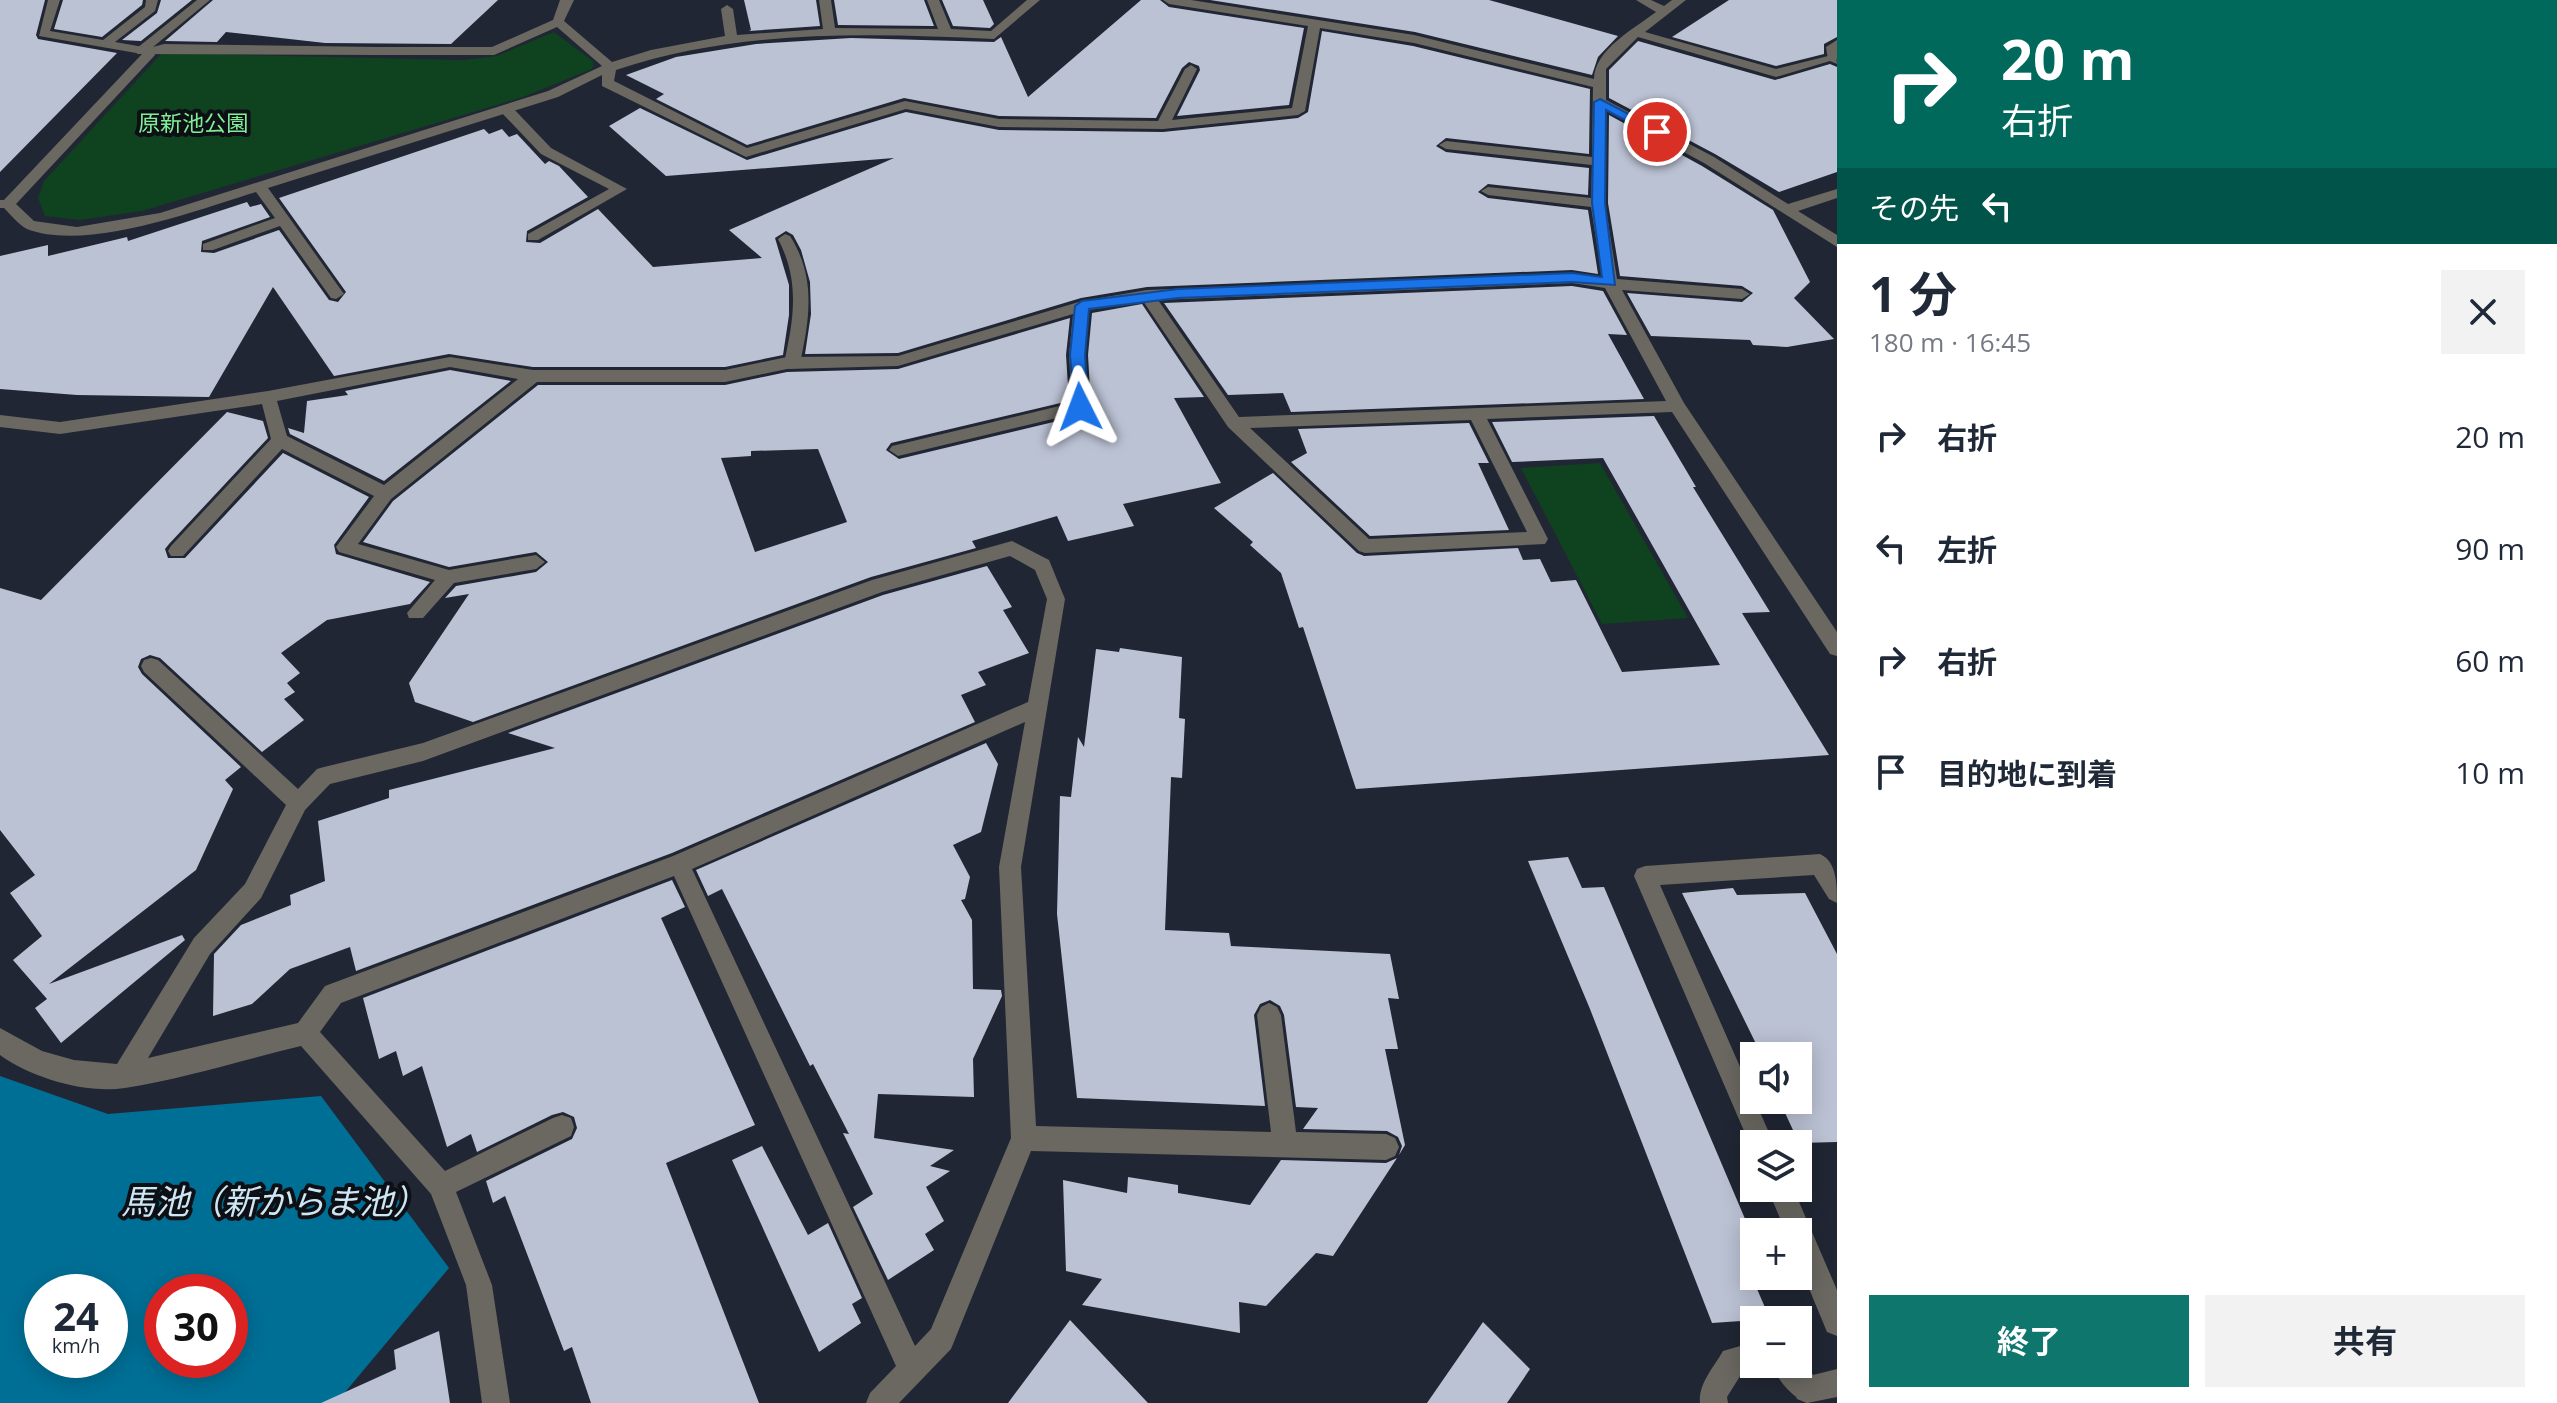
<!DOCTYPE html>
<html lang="ja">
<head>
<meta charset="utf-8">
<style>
	body { margin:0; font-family:"Open Sans","Noto Sans JP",sans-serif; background:#f2f2f3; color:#1f2937; height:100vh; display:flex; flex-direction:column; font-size:30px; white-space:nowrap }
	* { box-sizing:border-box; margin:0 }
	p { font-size:26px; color:#747a83 }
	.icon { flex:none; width:44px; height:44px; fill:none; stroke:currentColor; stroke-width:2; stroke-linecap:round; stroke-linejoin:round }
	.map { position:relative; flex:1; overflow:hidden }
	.drawer { display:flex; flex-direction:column; background:#fff; width:720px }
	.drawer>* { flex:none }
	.hud { background:#00695c; color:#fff; overflow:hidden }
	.fabs { position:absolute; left:1740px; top:1042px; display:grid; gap:16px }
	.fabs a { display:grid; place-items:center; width:72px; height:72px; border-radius:0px; background:#fff; box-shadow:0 4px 20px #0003; font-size:40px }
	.speed { position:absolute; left:24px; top:1274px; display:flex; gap:16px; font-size:40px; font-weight:700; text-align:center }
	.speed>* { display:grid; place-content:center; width:104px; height:104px; border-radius:50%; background:#fff; box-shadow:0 4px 20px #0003; line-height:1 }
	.speed small { font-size:20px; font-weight:400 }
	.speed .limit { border:12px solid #d22; background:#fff; color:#111 }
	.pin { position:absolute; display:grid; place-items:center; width:68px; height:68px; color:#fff; margin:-34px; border:4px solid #fff; border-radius:50%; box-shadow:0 2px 8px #0007 }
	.me { position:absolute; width:88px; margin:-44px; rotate:357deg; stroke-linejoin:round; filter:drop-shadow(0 0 6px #0008) }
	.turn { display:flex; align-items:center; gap:28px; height:168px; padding:0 32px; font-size:36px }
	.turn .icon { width:104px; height:104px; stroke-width:2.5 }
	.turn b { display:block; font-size:56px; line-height:68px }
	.then { display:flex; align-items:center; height:76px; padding:0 32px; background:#0003; gap:16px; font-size:30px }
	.round { display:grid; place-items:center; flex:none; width:84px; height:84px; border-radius:0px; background:#f2f2f3 }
	.overview { display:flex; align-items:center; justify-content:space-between; height:136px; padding:0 32px }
	h1 { font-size:48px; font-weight:700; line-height:60px }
	.cta { display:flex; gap:16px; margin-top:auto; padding:16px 32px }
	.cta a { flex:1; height:92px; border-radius:0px; background:#0f766e; color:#fff; font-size:32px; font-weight:700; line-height:92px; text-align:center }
	.cta a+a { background:#f2f2f3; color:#1f2937 }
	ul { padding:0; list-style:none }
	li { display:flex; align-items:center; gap:24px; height:112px; padding:0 32px }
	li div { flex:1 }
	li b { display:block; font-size:30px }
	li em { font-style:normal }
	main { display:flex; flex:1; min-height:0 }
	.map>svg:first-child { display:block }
	.green { fill:#0f421e }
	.water { fill:#006f96; fill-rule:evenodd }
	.building { fill:#bbc2d4; fill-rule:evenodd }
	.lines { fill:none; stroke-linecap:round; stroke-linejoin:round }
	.service { fill:#6a6861; fill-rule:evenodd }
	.minor { fill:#6a6861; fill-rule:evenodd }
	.route { fill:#1a73e8; stroke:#114b97; stroke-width:2 }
	.labels { text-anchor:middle; stroke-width:8; stroke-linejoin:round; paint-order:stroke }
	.far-park-label { font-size:22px; fill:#7fef97; stroke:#0d0f15 }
	.near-water-label { font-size:34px; font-style:italic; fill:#cde6f3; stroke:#0d0f15 }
</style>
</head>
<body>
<main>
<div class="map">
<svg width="1837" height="1403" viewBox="0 0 1837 1403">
	<rect width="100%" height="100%" fill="#212634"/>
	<!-- green -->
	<path class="green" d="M554 32 594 62 592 69 523 97 142 211 80 220 45 216 38 198 44 181 162 53 463 60 497 56Z
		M1600 463 1688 618 1602 624 1521 468Z"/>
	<!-- water -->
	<path class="water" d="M0 1076 108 1114 321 1096 449 1268 336 1403H0ZM42 1292H110V1360H42ZM162 1292H230V1360H162Z"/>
	<!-- building -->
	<path class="building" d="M0 0H45L36 35 38 39 117 53 0 172Z
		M63 0H143L142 5 102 37 54 29Z
		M161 0H192L141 41 122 40 157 13Z
		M213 0H498L451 44 325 43 226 32 217 42 165 41Z
		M744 0H816L820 26 749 31 751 30Z
		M834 0H924L934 26 838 25Z
		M942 0H983L994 24 990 28 953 26Z
		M1141 0H1160L1169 7 1304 28 1289 105 1177 116 1200 70 1199 66 1189 62 1182 68 1156 118 999 116 904 98 747 145 656 99 664 94 626 75 676 57 756 44 851 38 994 42 1001 37 1028 97Z
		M1210 0H1489L1618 36 1598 57 1592 75 1415 32Z
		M1729 0H1837V37L1824 44V54L1776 66 1672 37Z
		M1322 31 1413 46 1590 89 1589 154 1446 138 1436 146 1446 152 1589 168 1588 195 1488 184 1478 192 1488 198 1588 210 1598 274 1572 270 1147 287 1081 298 898 353 805 354 811 314 810 282 801 250 793 235 786 231 775 238 789 285V315L783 355 725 367H533L449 354 334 376 273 287 209 397 77 395 0 389V256L48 245V256L127 237 128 241 247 202 250 207 261 204 270 217 202 241 201 252 214 253 279 230 329 300 338 302 346 292 279 198 484 129 489 134 502 129 509 137 517 134 545 164 549 161 559 166 588 197 527 231 526 242 540 243 598 209 653 267 762 258 729 230 894 158 666 176 609 126 640 108 747 160 906 112 999 130 1163 132 1298 118 1308 112Z
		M1638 41 1775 80 1830 64 1837 67V172L1779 192 1715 154 1609 98V70Z
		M1609 115 1702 166 1773 210 1810 282 1794 298 1834 339 1787 347 1753 345 1750 340 1651 336 1627 293 1742 302 1753 293 1742 286 1620 276 1608 203Z
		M1572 286 1603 291 1627 335 1608 334 1644 399 1291 412 1283 393 1228 395 1164 303Z
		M1142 304 1204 397 1174 398 1221 483 1123 504 1134 526 1068 541 1057 516 972 541 976 548 871 577 473 722 415 702 409 683 469 594 445 598 456 586 536 572 548 562 536 552 449 567 363 542 393 501 538 385H725L787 372 898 369 1070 318 1066 355 1069 401 891 443 886 450 899 459 1087 414 1091 407 1088 355 1092 313ZM818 449 847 522 755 552 721 458 751 456V451Z
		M450 370 511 381 384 481 290 434 288 428 304 433 307 401 348 395 345 391Z
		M227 412 263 421 268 438 169 544 165 549 168 558H185L283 453 369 497 334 545 336 554 430 582 410 604 327 620 281 653 300 673 287 683 295 692 284 699 304 720 262 752 160 658 150 655 141 659 138 667 142 674 241 767 225 780 233 789 196 870 49 984 182 935 185 940 61 1043 35 1008 47 999 13 960 42 936 10 893 35 875 0 830V588L41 600Z
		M1654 416 1696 487H1693L1770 612 1742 613 1829 755 1356 789 1303 627 1299 628 1281 573 1250 545 1253 542 1214 508 1273 473 1357 553 1364 556 1518 548 1523 560 1540 559 1551 582 1576 580 1622 672 1720 665 1603 458 1512 462 1492 422Z
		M1469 423 1489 463H1478L1509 530 1370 536 1291 462 1307 453 1298 429Z
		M987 566 1012 607 1003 610 1029 653 978 672 986 685 961 695 975 722 672 853 356 971 350 947 290 969 252 1004 213 1016 214 954 241 925 291 905 290 895 325 881 318 821 389 798V790L555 748 508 733 883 595Z
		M1120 648 1182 657 1179 718 1185 719 1182 778 1171 777 1165 930 1229 933 1231 946 1390 954 1399 999 1388 998 1398 1049H1385L1405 1145 1399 1155 1402 1146 1398 1137 1387 1131 1303 1129 1318 1108 1296 1107 1284 1015 1280 1006 1270 1000 1260 1004 1254 1015 1265 1106 1077 1098 1057 914 1060 796 1071 797 1078 737 1084 747 1096 649 1119 652Z
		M986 743 998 764 981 832 953 845 970 877 965 899 961 900 972 920 973 989 1001 990 1002 996 973 1059 974 1097 878 1094 874 1138 954 1150 930 1166 950 1171 926 1187 944 1221 925 1234 934 1250 888 1280 853 1207 873 1194 843 1133 849 1134 813 1064 810 1066 722 889 708 896 696 870Z
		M1568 857 1582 888 1604 887 1754 1240V1282L1770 1319 1712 1323 1590 1009 1528 861Z
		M672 880 685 907 661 918 755 1125 666 1163 759 1403H591L572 1347 564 1351 505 1196 493 1203 486 1181 572 1139 577 1128 574 1117 563 1112 552 1115 477 1152 471 1134 447 1147 422 1066 403 1076 396 1051 379 1059 363 998Z
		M1733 888 1737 895 1805 893 1837 954V1142L1799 1143 1780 1102 1798 1100V1056H1762L1682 893Z
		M762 1146 808 1235 828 1223 862 1298 852 1304 861 1323 819 1352 732 1160Z
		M1397 1158 1333 1256 1316 1253 1266 1306 1239 1302 1240 1333 1082 1305 1102 1279 1066 1271 1063 1180 1127 1193 1128 1177 1178 1185V1193L1250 1205 1281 1160 1386 1163Z
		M1070 1320 1148 1403H1008Z
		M1483 1322 1530 1369 1507 1403H1427Z
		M439 1331 450 1403H321L396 1369 394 1350Z"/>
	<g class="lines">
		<!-- service -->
		<path class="service" d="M197 0H210L153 47 164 44 378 47 384 51 378 55 137 54V48Z
			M1837 40V59L1828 60 1826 47Z
			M501 106H511L551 148 627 189 538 240H528V234L609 189 541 154 501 112Z
			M785 234 790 236C816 277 810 317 800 363L792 369 784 363C794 318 800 281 778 239Z
			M1754 1342V1364L1764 1366 1742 1373 1727 1397 1728 1403H1700C1698 1384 1714 1367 1723 1351Z
			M1798 1358 1817 1379 1821 1389 1817 1399 1807 1403C1791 1397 1778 1380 1771 1364H1798Z"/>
		<!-- minor -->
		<path class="minor" d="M48 0H60L50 31 103 40 145 7 146 0H158L155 11 115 42 155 49V55L16 204 34 221 77 227 160 213 548 91 602 66 557 27 494 55H378L372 51 378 47H492L553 20 560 0H574L564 21 612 62 651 50 725 36 721 9 727 5 733 9 737 35 823 29 819 0H831L835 28 938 29 927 0H939L951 29 991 31 1027 0H1040L994 39C867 33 739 29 616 70L614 81 747 148 905 101 999 119 1158 121 1185 69 1191 65 1197 69 1172 120 1292 108 1308 26 1169 4 1163 0H1191L1414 35 1594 79C1594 50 1635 28 1656 12L1636 0H1651L1664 6 1672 0H1686L1645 32 1776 69 1836 54 1837 64 1830 61 1776 77 1638 37 1606 69V100L1714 157 1788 204 1837 189V198L1798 211 1837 235V247L1704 163 1606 110 1605 203 1617 279 1742 289 1750 294 1742 299 1622 290 1684 403 1837 632V656L1830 654 1672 412 1487 419 1548 539 1545 544 1365 553 1359 551 1228 427 1143 301 1089 310 1085 355 1088 407 1086 411 898 456 889 450 892 446 1072 403 1069 355 1073 314 898 366 787 369 725 382H537L391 499 358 544 449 570 536 555 545 562 536 569 454 583 423 618H409L407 613 435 580 339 552 336 547 374 496 282 449 183 556H171L168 551 171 546 271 439 262 404 60 434 0 427V415L60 422 268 391 450 357 533 370H725L787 357 898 356 1082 301 1147 290 1572 273 1602 277 1591 207 1488 195 1481 191 1488 187 1591 198 1592 165 1446 149 1439 145 1446 141 1592 157 1593 87 1414 43 1320 28 1305 111 1298 115 1163 129 999 127 906 109 746 157 602 86V75L558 97 268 188 344 294 336 299 331 298 280 226 213 250H203V244L275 218 256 192C198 210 86 252 27 229 19 225 11 215 4 208H0V200H4L142 54 39 36ZM1572 283 1605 288 1666 401 1239 417 1158 300ZM450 367 518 379 384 485 287 436 277 401ZM1471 420 1527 532 1369 539 1250 428Z
			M1012 541 1049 560 1065 599 1021 867 1036 1126 1271 1132 1257 1015 1261 1007 1269 1003 1277 1007 1281 1015 1296 1132 1386 1134 1395 1138 1399 1147 1395 1156 1386 1160 1031 1151 951 1349 899 1403H866L870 1393 896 1366 674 876 341 1003 320 1032 445 1171 553 1118 562 1115 571 1118 574 1127 571 1136 456 1192 492 1285 510 1403H482L466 1285 431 1194 301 1046C243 1060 183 1079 125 1088 85 1094 32 1078 0 1055V1028L42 1051 74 1060 117 1064 194 938 245 884 286 805 144 672 141 666 144 660 151 658 158 660 298 789 317 769 324 767 423 743 872 580ZM1010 556 1035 570 1047 599 1028 702 673 856 325 986 298 1023 148 1058 210 954 261 898 305 810 330 784 423 761 882 592ZM1025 722 999 867 1011 1138 931 1329 915 1346 692 869Z
			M1820 854C1837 862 1837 884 1837 903L1829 899 1814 875 1660 885 1774 1144H1754V1154L1634 876 1637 869 1645 866Z
			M1767 1188H1793L1837 1290V1336L1827 1332 1798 1262V1232H1786Z
			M1837 1369V1397L1807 1403 1797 1399 1793 1389 1797 1379Z"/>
	</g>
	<!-- route -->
	<path class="route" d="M1600 99 1663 132 1653 135 1606 110 1605 203 1615 285 1572 282 1178 298 1089 309 1085 355 1088 407 1085 411H1075L1070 355 1075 306 1082 301 1178 289 1572 273 1602 277 1592 203 1594 102Z"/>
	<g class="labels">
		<!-- far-park labels -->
		<g class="far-park-label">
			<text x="193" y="131">原新池公園</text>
		</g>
		<!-- near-water labels -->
		<g class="near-water-label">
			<text x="274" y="1214">馬池（新からま池）</text>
		</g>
	</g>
</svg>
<div class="fabs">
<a><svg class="icon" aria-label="sound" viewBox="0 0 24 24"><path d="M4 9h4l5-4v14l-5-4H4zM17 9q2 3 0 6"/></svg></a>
<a><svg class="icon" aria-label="layers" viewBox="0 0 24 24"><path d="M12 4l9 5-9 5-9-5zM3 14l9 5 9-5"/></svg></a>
<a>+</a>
<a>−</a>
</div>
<div class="speed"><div>24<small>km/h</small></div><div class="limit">30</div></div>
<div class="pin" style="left:1657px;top:132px;background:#d93025"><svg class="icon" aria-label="arrive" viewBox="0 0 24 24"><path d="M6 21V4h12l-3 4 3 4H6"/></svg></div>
<svg class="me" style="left:1080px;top:407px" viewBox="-20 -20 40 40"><path d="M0-17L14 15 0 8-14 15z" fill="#1a73e8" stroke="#fff" stroke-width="4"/></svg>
</div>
<section class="drawer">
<div class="hud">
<div class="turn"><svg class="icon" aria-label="right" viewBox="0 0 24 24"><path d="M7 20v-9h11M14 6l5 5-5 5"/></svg><div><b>20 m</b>右折</div></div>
<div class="then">その先<svg class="icon" aria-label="left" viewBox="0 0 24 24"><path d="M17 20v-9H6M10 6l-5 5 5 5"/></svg></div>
</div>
<div class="overview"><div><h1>1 分</h1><p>180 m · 16:45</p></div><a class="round"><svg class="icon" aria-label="close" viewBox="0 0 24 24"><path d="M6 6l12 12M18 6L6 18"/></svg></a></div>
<ul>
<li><svg class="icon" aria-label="right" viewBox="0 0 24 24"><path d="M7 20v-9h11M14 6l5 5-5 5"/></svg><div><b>右折</b></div><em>20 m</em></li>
<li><svg class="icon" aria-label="left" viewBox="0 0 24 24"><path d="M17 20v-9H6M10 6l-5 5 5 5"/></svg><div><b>左折</b></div><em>90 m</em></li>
<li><svg class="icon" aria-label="right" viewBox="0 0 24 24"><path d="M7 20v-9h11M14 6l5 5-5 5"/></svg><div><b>右折</b></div><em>60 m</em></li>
<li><svg class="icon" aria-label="arrive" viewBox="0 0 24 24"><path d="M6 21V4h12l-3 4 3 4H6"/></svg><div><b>目的地に到着</b></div><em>10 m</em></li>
</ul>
<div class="cta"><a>終了</a><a>共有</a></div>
</section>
</main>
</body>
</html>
